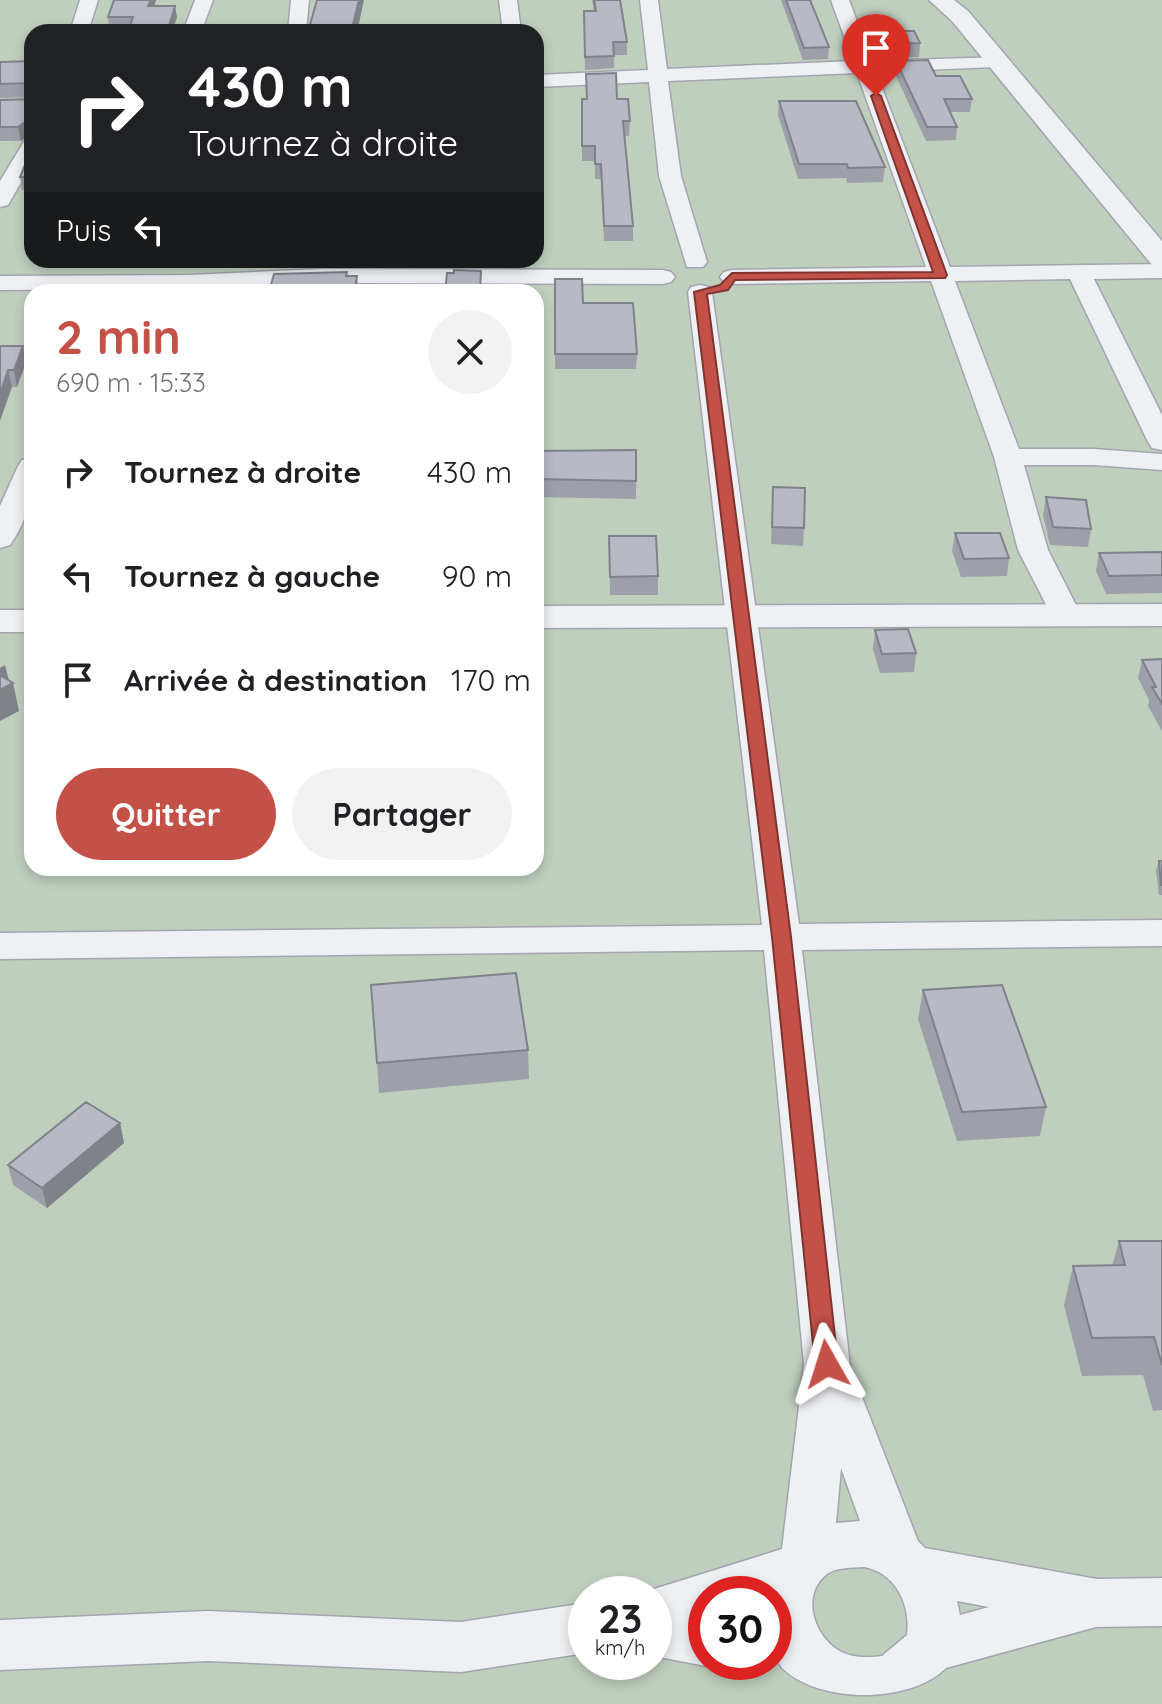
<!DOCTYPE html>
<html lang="fr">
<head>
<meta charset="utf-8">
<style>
	body { margin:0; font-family:Quicksand,sans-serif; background:#f2f2f2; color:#202124; height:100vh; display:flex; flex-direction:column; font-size:30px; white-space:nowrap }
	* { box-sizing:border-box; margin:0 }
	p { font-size:26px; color:#757577 }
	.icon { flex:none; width:44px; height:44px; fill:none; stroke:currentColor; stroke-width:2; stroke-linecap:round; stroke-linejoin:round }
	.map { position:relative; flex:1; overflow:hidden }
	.drawer { position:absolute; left:24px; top:284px; width:520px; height:592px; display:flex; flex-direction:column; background:#fff; border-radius:24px; box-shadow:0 4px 12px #0003 }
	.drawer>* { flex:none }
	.hud { position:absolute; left:24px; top:24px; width:520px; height:244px; border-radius:24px; box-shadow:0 4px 12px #0003; background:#202124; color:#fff; overflow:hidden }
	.speed { position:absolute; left:568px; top:1576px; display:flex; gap:16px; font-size:40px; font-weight:700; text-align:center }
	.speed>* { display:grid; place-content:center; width:104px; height:104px; border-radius:50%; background:#fff; box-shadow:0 4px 12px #0003; line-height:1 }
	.speed small { font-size:20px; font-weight:400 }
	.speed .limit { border:12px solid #d22; background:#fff; color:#111 }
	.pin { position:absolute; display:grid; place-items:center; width:68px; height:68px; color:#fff; margin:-82px -34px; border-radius:50% 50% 50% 0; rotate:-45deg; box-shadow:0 0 8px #0007 }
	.pin .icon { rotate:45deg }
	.me { position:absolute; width:88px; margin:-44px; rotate:354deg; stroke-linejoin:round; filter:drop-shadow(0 0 6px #0008) }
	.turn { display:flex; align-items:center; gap:28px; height:168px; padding:0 32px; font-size:36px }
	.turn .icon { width:104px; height:104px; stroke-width:2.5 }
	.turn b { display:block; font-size:56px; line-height:68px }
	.then { display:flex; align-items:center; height:76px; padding:0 32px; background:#0003; gap:16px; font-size:30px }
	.round { display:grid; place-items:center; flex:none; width:84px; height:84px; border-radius:42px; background:#f2f2f2 }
	.overview { display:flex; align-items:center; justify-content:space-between; height:136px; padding:0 32px }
	h1 { font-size:48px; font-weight:800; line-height:60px; color:#c45148 }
	.cta { display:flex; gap:16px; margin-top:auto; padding:16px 32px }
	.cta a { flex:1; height:92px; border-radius:48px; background:#c45148; color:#fff; font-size:32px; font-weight:800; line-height:92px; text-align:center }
	.cta a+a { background:#f2f2f2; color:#202124 }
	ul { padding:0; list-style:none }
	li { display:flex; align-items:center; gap:24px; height:104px; padding:0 32px }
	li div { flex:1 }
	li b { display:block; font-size:30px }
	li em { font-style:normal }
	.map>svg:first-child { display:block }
	.green { fill:#bfcfbe; fill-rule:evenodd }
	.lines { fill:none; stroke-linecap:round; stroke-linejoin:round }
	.minor-casing { stroke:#a3a4af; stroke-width:3 }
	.tertiary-casing { stroke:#a3a4af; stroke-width:3 }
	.minor { fill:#eff0f4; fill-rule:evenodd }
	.tertiary { fill:#eff0f4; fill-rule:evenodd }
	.wall { fill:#9d9fa9 }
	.shaded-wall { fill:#80828a }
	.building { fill:#b7b9c5; stroke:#80828a; stroke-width:2 }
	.route { fill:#c45148; stroke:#7f352f; stroke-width:2 }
</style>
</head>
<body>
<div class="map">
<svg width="1162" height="1704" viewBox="0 0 1162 1704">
	<rect width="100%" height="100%" fill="#dddee6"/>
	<!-- green -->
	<path class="green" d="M0 0H1162V1704H0ZM32 32H536V260H32ZM32 292H536V868H32ZM586 1594H654V1662H586ZM706 1594H774V1662H706Z"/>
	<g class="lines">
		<!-- minor casing -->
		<g class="minor-casing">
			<path id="minor" d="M80 0H98L88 32H70Z
				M195 0H213L201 32H183Z
				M291 0H309L306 32H288Z
				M499 0H517L521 32H503Z
				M640 0H658L667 69 853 61 831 0H849L872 61 1002 57 1005 61 1002 65 995 67 876 72 950 267 1162 264V278L1094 279 1162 415V450L1152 448 1148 442 1070 279 955 281 1019 449H1094L1162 454V470L1094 465H1024L1048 550 1081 615 1077 622 1066 624 1055 622 1018 550 994 457 931 281 732 284 724 282 720 277 724 272 732 270 926 267 857 73 668 81 681 176 707 262 703 267H687L659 176 649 82 536 87V75L648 70Z
				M32 138V163L8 205 0 207V181L25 140Z
				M321 269 663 270 671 272 675 277 671 282 663 284 321 283 189 289 0 290V276L189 275Z
				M700 285 709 287 712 292 799 924 1162 920V946L802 950 850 1366 918 1541 925 1548 1097 1579 1162 1578V1626L1096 1627 946 1668C910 1704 819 1704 782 1668 768 1649 774 1616 774 1594H706V1662H716L706 1666 654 1656V1594H638L782 1549 804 1364 764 950 0 959V933L762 925 688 292 691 287ZM841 1468 860 1521 836 1523ZM864 1567C896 1573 911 1605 907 1635L882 1656C868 1658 850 1658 838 1650 814 1635 800 1595 827 1574 837 1567 852 1568 864 1567ZM957 1601 989 1607 960 1615Z
				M32 458C32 491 30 517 10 545L0 548V506L18 466 22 460Z
				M586 1603V1653L461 1672 208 1661 0 1670V1620L208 1611 461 1622Z"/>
		</g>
		<!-- tertiary casing -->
		<g class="tertiary-casing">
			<path id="tertiary" d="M929 0H954L968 11 1162 241V268L1152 265 952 21Z
				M1162 604V626L536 628V606Z
				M0 610H32V632H0Z"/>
		</g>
		<!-- minor -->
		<use href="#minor" class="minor"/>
		<!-- tertiary -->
		<use href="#tertiary" class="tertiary"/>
	</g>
	<!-- wall -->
	<path class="wall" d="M156 0 154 6 177 17 173 29 232 32 109 28 108 17Z
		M592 0H620L627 42V55H614V68L585 70 584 11H594Z
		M781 0H810L829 47 828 59 803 60Z
		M887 31 920 43 919 57 887 58 882 47 883 34H887Z
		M32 61V127L28 136 21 141H0V100L32 99V97L0 98V62Z
		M896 61 936 76 972 99 970 112H950L957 127 956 140 926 141 895 74Z
		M582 99H617L630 121 629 136H625L633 226V241H604L601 179H595V161H582Z
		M779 101 885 167 883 182 847 183 846 178 798 179 778 115Z
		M32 148V190H22L20 177Z
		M303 260H353L351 266 304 267Z
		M457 260H485V266H457Z
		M555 279 637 354 636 369H555Z
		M0 346 26 362 17 387H12Z
		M536 451 636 481V499L536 497Z
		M773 487 804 528 803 546 771 544Z
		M1046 497 1091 529 1088 547 1050 545 1043 515Z
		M955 533 1009 558 1007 576 961 577 952 551Z
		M609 536 658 576V595H610Z
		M1162 552V593L1106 594 1096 571 1099 553Z
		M875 630 916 653 914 672 880 673 873 649Z
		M1162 659V731L1148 706 1149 700 1138 678 1142 660Z
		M1159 861H1162V895H1159L1156 870Z
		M923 990 1046 1107 1040 1136 957 1141 918 1019Z
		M528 1050 529 1079 379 1093 377 1063Z
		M120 1123 124 1143 47 1208 13 1185 8 1165Z
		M1119 1241H1162V1410L1153 1411 1143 1375 1082 1376 1064 1305 1073 1266H1112Z"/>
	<!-- shaded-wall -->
	<path class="shaded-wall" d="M151 0H156L150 17 148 6Z
		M359 0H364L357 32H351Z
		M175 6 177 17 172 32 168 29Z
		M32 107V127L28 136 21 141 18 127Z
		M357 276 358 290 357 292H354Z
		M23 346 26 362 17 387 14 370Z
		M8 370 12 387 0 421V394Z
		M5 665 10 685 13 683 19 711 0 721V668Z
		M120 1123 124 1143 47 1208 42 1188Z"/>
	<!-- building -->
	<path class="building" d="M114 0H151L148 6H175L168 29 232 28 231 32H128L133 17H108Z
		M317 0H359L351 32H308Z
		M594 0H620L627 42H613L614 56 585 57 584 11H596Z
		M786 0H810L829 47 804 48Z
		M887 31H914L920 43 888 44 883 34H888Z
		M928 60 936 76H960L972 99H944L957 127H927L896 61Z
		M32 61V107L25 122 18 127H0V100L32 99V83L0 84V62Z
		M616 73 617 99H628L630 121H623L633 226H604L601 164H595V146H582V99H587L586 74Z
		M779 101H856L885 167 848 168 847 164H799Z
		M32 148V177H20Z
		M454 270 481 271 480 292H445L447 273H454Z
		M347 272 346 276H357L354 292H269L274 274Z
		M555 279H582L583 303H633L637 354H555Z
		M0 346H23L14 370H8L0 394Z
		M636 450V481L536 479V451Z
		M773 487 805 488 804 528 772 527Z
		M1046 497 1086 500 1091 529 1053 527Z
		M955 533H1000L1009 558 964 559Z
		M609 536H656L658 576 610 577Z
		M1162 552V575L1109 576 1099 553Z
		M908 629 916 653 882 654 875 630Z
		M1162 659V704L1152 687H1156L1142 660Z
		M0 675 13 683 0 690Z
		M1159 861H1162V885H1161Z
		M516 973 528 1050 377 1063 371 985Z
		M1002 985 1046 1107 962 1112 923 990Z
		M86 1102 120 1123 42 1188 8 1165Z
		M1119 1241H1162V1365L1154 1337 1092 1338 1073 1266 1125 1265Z"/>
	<!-- route -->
	<path class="route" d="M876 93 881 96 947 275 945 278 735 280 728 290 707 294 791 937 838 1364 835 1371 827 1374 818 1371 815 1364 772 937 694 292 720 285 732 273 933 272 871 96Z"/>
</svg>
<div class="speed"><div>23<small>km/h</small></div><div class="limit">30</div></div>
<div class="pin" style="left:876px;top:96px;background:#d93025"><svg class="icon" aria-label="arrive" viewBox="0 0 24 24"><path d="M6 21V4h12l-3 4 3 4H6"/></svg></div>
<svg class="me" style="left:827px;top:1364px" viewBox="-20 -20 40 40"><path d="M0-17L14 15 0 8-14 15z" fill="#c45148" stroke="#fff" stroke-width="4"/></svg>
<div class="hud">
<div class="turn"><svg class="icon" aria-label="right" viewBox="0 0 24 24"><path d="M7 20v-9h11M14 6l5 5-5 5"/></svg><div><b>430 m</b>Tournez à droite</div></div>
<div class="then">Puis<svg class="icon" aria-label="left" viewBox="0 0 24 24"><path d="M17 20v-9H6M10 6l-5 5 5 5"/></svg></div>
</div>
<section class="drawer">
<div class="overview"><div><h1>2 min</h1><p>690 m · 15:33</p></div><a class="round"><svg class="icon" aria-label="close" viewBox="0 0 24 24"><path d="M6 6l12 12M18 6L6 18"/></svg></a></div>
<ul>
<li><svg class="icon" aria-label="right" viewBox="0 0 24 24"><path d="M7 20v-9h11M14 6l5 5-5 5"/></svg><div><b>Tournez à droite</b></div><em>430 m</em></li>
<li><svg class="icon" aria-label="left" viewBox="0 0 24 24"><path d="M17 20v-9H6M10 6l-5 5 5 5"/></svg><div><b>Tournez à gauche</b></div><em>90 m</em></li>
<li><svg class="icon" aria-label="arrive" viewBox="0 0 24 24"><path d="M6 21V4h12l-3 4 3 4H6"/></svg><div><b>Arrivée à destination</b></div><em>170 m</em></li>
</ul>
<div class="cta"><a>Quitter</a><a>Partager</a></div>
</section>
</div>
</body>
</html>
